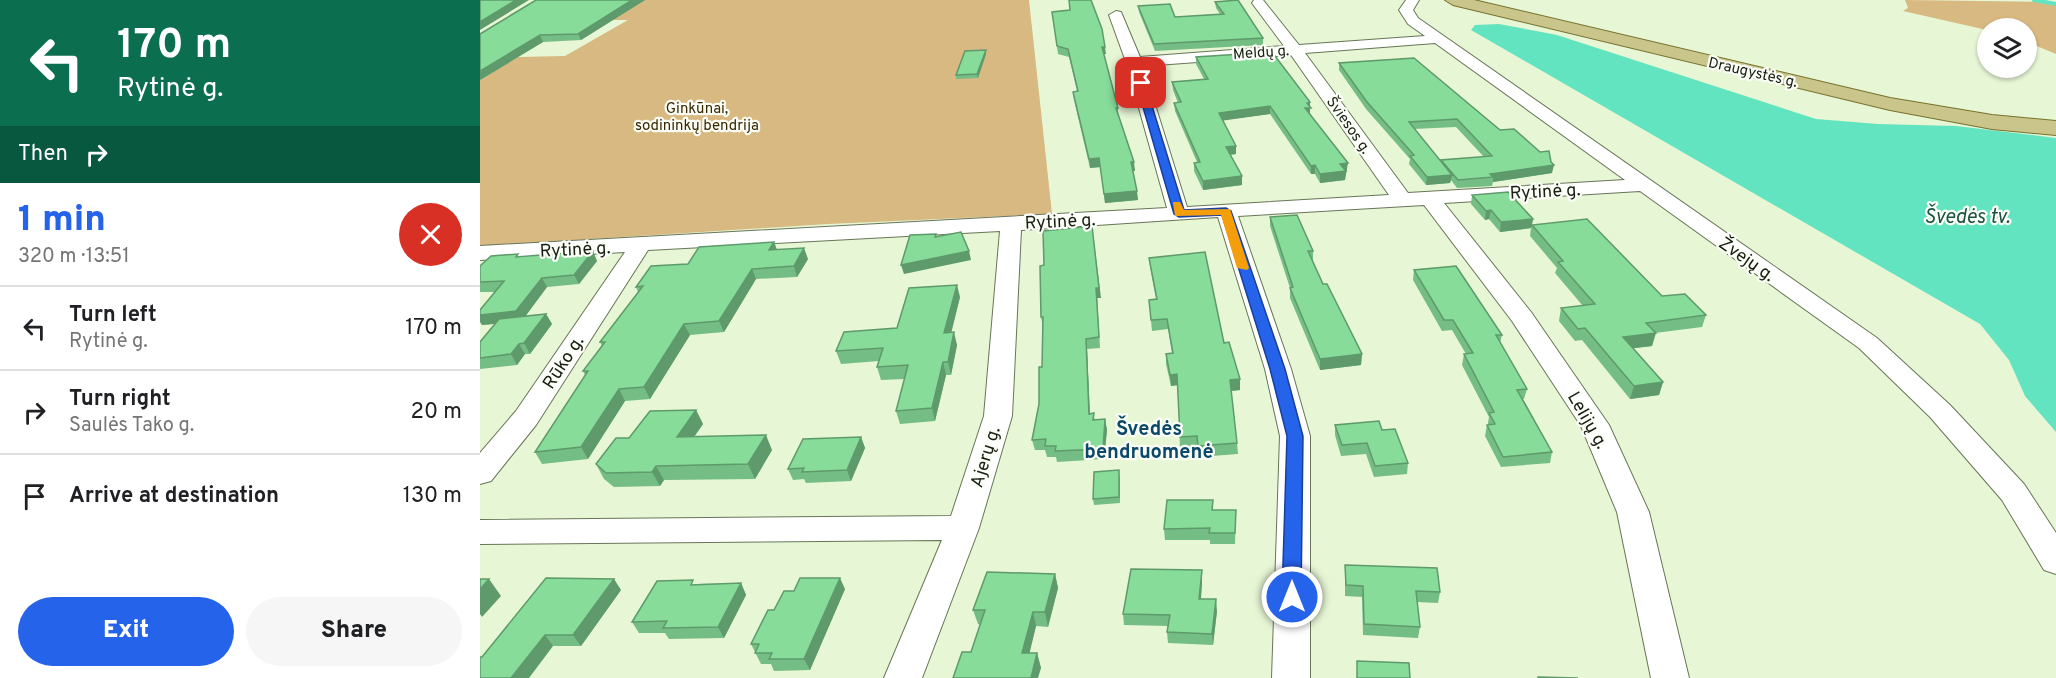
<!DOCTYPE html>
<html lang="en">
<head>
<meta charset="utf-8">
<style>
	body { margin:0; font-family:Overpass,sans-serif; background:#f6f6f6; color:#202124; height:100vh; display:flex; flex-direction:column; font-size:22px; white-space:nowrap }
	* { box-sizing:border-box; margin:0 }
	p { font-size:20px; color:#757577 }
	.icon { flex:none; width:33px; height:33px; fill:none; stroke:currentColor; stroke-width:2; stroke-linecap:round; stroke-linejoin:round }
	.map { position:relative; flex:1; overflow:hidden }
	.sheet { display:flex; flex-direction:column; background:#fff; width:480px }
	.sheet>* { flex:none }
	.top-card { background:#0b6e4f; color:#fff; overflow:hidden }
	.tools { position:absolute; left:1497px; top:18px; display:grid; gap:12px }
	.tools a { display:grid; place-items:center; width:60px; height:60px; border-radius:50%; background:#fff; box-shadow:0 2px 4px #0004; font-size:30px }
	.pin { position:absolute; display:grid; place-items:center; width:51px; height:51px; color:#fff; margin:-26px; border-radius:12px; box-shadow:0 3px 9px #0006 }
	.me { position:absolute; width:66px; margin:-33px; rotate:0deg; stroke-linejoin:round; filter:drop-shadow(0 0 4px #0008) }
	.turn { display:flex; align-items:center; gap:21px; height:126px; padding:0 18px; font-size:27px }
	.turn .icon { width:78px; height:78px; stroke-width:2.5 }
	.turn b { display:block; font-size:42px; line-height:51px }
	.then { display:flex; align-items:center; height:57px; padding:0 18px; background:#0003; gap:12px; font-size:22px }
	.round { display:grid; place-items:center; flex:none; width:63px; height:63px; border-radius:32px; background:#f6f6f6 }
	.overview { display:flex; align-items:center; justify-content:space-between; height:102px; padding:0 18px }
	h1 { font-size:36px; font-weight:800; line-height:45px; color:#2563eb }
	.primary-button { display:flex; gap:12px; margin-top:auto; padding:12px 18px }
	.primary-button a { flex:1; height:69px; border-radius:36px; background:#2563eb; color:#fff; font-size:24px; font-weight:800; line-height:69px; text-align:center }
	.primary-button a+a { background:#f6f6f6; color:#202124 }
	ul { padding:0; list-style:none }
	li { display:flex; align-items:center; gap:18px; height:84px; padding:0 18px; border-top:2px solid #e0e0e0 }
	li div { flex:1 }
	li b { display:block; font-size:22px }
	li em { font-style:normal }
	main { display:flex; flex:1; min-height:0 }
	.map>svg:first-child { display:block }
	.green { fill:#d7b981 }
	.water { fill:#63e4c0 }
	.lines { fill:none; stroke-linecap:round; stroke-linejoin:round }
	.stream { stroke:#63e4c0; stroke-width:4 }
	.street-casing { stroke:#687558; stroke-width:2 }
	.primary-casing { stroke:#75722e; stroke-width:2 }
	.street { fill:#fff; fill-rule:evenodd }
	.primary { fill:#cac58b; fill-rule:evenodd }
	.wall { fill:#74bd84; fill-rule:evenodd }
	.shaded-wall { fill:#5e9a6b }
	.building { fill:#87dc99; stroke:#5e9a6b; stroke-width:1.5 }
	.route { fill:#2563eb; stroke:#184099; stroke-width:1.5 }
	.slow { fill:#f59e0b }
	.labels { text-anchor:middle; stroke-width:4.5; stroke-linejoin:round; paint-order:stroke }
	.far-street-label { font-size:15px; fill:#191e13; stroke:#fbfef7 }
	.far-park-label { font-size:15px; fill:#3a2800; stroke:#fbfef7 }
	.street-label { font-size:18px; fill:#191e13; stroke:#fbfef7 }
	.water-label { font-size:20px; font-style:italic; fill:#1c5244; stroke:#fbfef7 }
	.neighbourhood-label { font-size:20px; font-weight:bold; fill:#0c4869; stroke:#fbfef7 }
</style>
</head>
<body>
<main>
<section class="sheet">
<div class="top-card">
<div class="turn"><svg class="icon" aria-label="left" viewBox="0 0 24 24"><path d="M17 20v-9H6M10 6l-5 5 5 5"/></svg><div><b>170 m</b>Rytinė g.</div></div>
<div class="then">Then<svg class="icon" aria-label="right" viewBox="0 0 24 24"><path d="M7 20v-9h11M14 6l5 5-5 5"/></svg></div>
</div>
<div class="overview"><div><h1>1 min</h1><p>320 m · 13:51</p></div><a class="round" style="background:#d93025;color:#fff"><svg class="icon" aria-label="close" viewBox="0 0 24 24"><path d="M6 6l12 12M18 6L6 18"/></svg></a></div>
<ul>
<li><svg class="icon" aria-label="left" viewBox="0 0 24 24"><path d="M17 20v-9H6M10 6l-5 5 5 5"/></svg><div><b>Turn left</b><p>Rytinė g.</p></div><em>170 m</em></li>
<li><svg class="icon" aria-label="right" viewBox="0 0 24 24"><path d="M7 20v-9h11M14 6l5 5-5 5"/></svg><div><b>Turn right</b><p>Saulės Tako g.</p></div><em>20 m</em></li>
<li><svg class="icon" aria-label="arrive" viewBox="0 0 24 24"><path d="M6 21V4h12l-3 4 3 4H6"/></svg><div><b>Arrive at destination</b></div><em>130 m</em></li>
</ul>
<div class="primary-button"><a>Exit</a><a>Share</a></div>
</section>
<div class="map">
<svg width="1576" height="678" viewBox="0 0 1576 678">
	<rect width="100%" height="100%" fill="#e7f6d5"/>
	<!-- green -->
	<path class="green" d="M102 0H549L572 214 348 224 0 246V58L85 56 148 20H73Z
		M1425 0 1576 2V54L1547 42 1546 28 1507 30 1423 11 1428 8Z"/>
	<!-- water -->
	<path class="water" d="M1019 24 1077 35 1336 119 1398 124 1476 126 1576 138V432L1545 396 1529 360 1500 324 991 30 995 25Z"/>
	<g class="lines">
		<!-- stream -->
		<path class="stream" d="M1554 0 1576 4"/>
		<!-- street casing -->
		<g class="street-casing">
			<path id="street" d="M774 0H783L819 45 945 36 928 24 919 10 926 0H939L933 10 938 18 1397 338 1470 405 1544 484 1576 533V574L1564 570 1522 500 1450 417 1379 348 1160 191 964 203 1051 312 1129 425 1169 512 1209 678H1171L1137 512 1101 426 1032 321 944 205 758 216 811 369 830 436V678H792L800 436 785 369 738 217 541 230 532 416 499 528 442 678H404L462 540 0 544V520L471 516 504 416 520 231 168 250 56 425 11 481 0 484V453L36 411 145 252 0 260V246L687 208 646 62 629 15 636 11 641 12 660 57 804 46 772 3ZM955 43 1145 180 928 193 825 53ZM811 55 909 195 707 207 663 66Z"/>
		</g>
		<!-- primary casing -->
		<g class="primary-casing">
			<path id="primary" d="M965 0H994L1410 98 1512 115 1576 121V135L1512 129 1410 110 973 5Z"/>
		</g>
		<!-- street -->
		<use href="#street" class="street"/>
		<!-- primary -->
		<use href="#primary" class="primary"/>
	</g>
	<!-- wall -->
	<path class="wall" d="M165 0 101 40 63 42 0 80V34Z
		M735 2 783 38V45L675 51 659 12 658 6 695 17 740 14 736 8Z
		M572 12 626 54H624L638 108V116L655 171H653L658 200 625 203 620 167 610 168 594 100 593 92 597 91 589 57 578 54Z
		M506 54 498 78 476 79V75Z
		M716 57 830 102V115L867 171H866L865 180 840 183 835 174H831L790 114 743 120 756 154 750 155 762 185 723 190 714 171V163L717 162 695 111 694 103H698L693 90 692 82 724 79 716 64Z
		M934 58 1072 173 1013 182 1012 186 977 188 971 180 970 183 946 185 929 164 930 159 886 109 859 70V63ZM976 127 1004 157 961 160V162L934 129Z
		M992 195 1053 219 1052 225 1182 296 1226 315 1222 327 1175 333 1172 346 1153 348 1183 382 1179 395 1150 399 1102 340 1095 341 1079 321 1081 308 1103 306 1075 273 1077 268 1050 236 1051 228 1020 232 1009 219 1005 220 991 204Z
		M790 217 833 251V260H832L843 284 882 354 881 365 840 370 810 298V288L790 226Z
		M294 242 297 250 328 259 317 277 276 279 244 332 210 335 170 399 145 401 108 459 62 464 55 452 105 375 103 371 122 346 120 342 158 292 156 287 208 264Z
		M40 257 117 261 99 284 67 287 45 316 66 314 72 324 50 354H45L37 365 0 369V342L15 324 2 325 15 292H0V266Z
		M669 258 744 343 760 379V390L751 391 757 443 758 454 718 457V446L700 448 698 385 691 386 686 364V354L692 353 688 329 672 331 669 300 676 299 670 267Z
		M560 266 621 298H617L620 348 607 349 610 413 615 419H625L627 430 624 459 577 462 576 457H567L565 450H555L552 440 559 404 562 367 563 327 561 317Z
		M934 270 1022 335 1020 343 1047 389 1044 399H1043L1072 452 1070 463 1021 467 1005 436 1007 425H1008V423L1009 417 982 365 984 354H986L972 330 962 331 933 280Z
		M480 297 471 332 477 345 471 375H466L455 421 420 424 416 411 425 379 401 380 397 367 399 361 361 364 356 351 417 328Z
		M216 410 223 424 214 437 292 450 275 479 184 480 180 486 134 487 124 479 116 464 149 438Z
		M855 425 902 430 928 463 927 474 894 477 886 454 861 456 855 435Z
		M381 437 385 448 371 481 326 483 324 479 313 480 308 469Z
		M640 475V503L614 505 613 499Z
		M733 500V510H756L755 544H730V540H685L684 529Z
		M865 565 960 592 958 603 937 602 940 627 938 638 883 635 882 597 865 596Z
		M722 570V582L721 599 737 611 733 645 688 643 687 632 688 626 644 625 643 614Z
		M575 574 578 588 568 627 556 626 549 653H557L561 668 491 652 500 625 498 624 493 610Z
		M261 583 266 595 244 638 189 639 185 633H159L152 622 215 584Z
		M365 589 330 670 294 671 291 664H281L271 644 294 610Z
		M141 590 101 646H73L2 657Z"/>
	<!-- shaded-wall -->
	<path class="shaded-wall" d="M36 0H49L0 30V22Z
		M152 0H165L101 40 98 34Z
		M60 35 63 42 0 80V71Z
		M622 47H625L626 54H622Z
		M506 50V54L498 78 497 74Z
		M830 102V116H825L827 103Z
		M790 106V114L740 121 739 113Z
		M756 146V154L746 155V147Z
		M619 158 620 167 610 168 609 159Z
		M651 162H654L655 171H652Z
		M868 163 865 180 840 183V174L860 164Z
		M835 165V174H831V166Z
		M1074 165 1072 173 1013 182V177L1010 174Z
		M972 175 970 183 946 185 947 177Z
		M762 176V185L723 190V181Z
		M657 191 658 200 625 203 624 194Z
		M1011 210 1009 219 1005 220 1006 211Z
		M1053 219 1051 228 1020 232 1021 222Z
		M612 226 621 298H617L620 348Z
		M294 242 298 253 289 250Z
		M324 248 328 259 317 277 314 266Z
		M113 251 117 261 99 284 94 275Z
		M489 251 491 260 424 274 421 265Z
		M272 269 276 279 244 332 239 321Z
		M62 278 67 287 42 321 2 325 0 322V315Z
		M477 285 480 297 468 346 464 333Z
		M66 314 72 324 50 354 44 343Z
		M204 324 210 335 170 399 164 387Z
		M474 332 477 345 471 375 468 362Z
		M1176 333 1172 346 1140 350 1143 337Z
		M606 339 607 349 610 424 609 414Z
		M39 344 45 354 37 365 31 354Z
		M882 354 881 365 840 370V359Z
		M463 362 466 375 455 421 452 408Z
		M697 374 698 385 691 386 690 375Z
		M760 379V390L750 391V380Z
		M1183 382 1179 395 1150 399 1154 386Z
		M139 389 145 401 108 459 101 447Z
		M216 410 223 424 204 451 197 437Z
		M625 419 627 430 624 459 623 449Z
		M286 435 292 450 275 479 268 464Z
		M381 437 385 448 371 481 367 470Z
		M176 466 184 480 180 486 172 472Z
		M722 570V582L720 610 719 599Z
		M575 574 578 588 568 627 565 612Z
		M360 578 365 589 330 670 324 659Z
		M9 579 21 596 2 617 0 614V589Z
		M134 579 141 590 101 646 93 635Z
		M261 583 266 595 244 638 238 627Z
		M736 599 737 611 733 645 732 634Z
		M553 612 556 626 546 668 542 653Z
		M65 635 73 646 49 678H31Z
		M557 653 561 668 558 678H551Z"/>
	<!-- building -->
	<path class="building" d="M0 0H36L0 22Z
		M56 0H152L98 34 60 35 0 71V34Z
		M589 0H611L622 29 625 47H622L638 108H636L654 162H651L657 191 624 194 619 158 609 159 593 92 598 91 588 49 577 46 572 12 590 10Z
		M758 0 783 38 674 44 658 6 690 4 695 17 744 14 735 2Z
		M506 50 497 74 476 75 485 51Z
		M792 52 830 102 827 103 831 108H825L868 163 860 164 866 171 840 174 835 165 831 166 790 106 739 113 756 146 746 147 762 176 723 181 714 163 720 162 694 103 701 102 692 82 728 79 716 57Z
		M934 58 1020 130 1034 129 1060 152 1069 151 1071 162 1074 165 1010 174 1013 177 978 180 961 160 1012 156 977 119 929 122 972 175 947 177 930 156 934 155 887 102 859 63Z
		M1028 192 1053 219 1021 222 1011 210 1006 211 992 195Z
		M817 215 833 251H828L843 284H847L882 354 840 359 810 288 813 287 790 217Z
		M1107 219 1182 296 1205 294 1226 315 1166 323 1176 333 1143 337 1183 382 1154 386 1105 328 1098 329 1081 308 1115 304 1078 262 1083 261 1052 225Z
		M612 226 619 288H616L619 337 606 339 609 414 614 413 613 420 625 419 623 449 575 451 576 446H565L566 439 552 440 559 404V367H562L563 317H561L560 266 564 265 563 231Z
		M481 232 489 251 421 265 430 235 456 234 455 237Z
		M294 242 289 250 324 248 314 266 272 269 239 321 204 324 164 387 139 389 101 447 55 452 108 371H103L125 342H120L163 286 156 287 171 266 208 264 219 247Z
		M113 251 94 275 62 278 36 311 0 315V310L24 281 0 282V266L11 256 38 254 36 257Z
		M725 252 744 343 749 342 760 379 750 380 757 443 718 446 717 436 700 437 697 374 690 375 686 354 693 353 687 319 671 320 669 300 677 299 669 258Z
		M976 266 1022 335H1016L1047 389 1037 390 1072 452 1023 457 1007 425 1015 424 1009 413 1014 412 984 354 993 353 973 320H964L934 270Z
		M477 285 464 333 474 332 468 362H463L452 408 416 411 428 365 397 367 403 348 356 351 364 332 417 328 429 288Z
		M66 314 44 343 39 344 31 354 0 358V342L19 319Z
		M216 410 197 437 286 435 268 464 176 466 172 472 126 473 116 464 136 438H149L170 411Z
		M899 421 902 430 915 429 928 463 895 466 887 443 862 445 855 425Z
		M381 437 367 470 322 472 324 468 308 469 323 439Z
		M639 470V497L613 499 614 472Z
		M687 500H733L732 510H756L755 533H729L730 528 684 529Z
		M865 565 957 568 960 592 936 591 940 627 884 624 883 586 866 585Z
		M651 569 722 570 719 599H736L732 634 687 632 690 615 643 614Z
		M507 572 575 574 565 612H553L542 653H557L551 678H473L482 652H491L505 610H493Z
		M66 578 134 579 93 635H65L31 678H0V657H2Z
		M320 578H360L324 659H289L292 653H275L279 644H271L288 610H294L304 591H314Z
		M0 579H9L0 589Z
		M213 580 211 585 261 583 238 627 183 628 187 621 152 622 177 581Z
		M877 661 929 663 930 678H877Z
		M1058 677 1098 678H1058Z"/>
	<!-- route -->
	<path class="route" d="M661 81 665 83 704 210 746 208 751 211 805 369 823 436 821 597 818 602 812 604 805 602 802 597 807 436 790 369 742 215 699 217 694 214 656 83Z"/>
	<!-- slow -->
	<path class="slow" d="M693 202H700L704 210 750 209 769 268 767 270 757 268 741 215 695 216Z"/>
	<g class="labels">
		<!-- far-street labels -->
		<g class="far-street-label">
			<text transform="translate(781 52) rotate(-4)" y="5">Meldų g.</text>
			<text transform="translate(1273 72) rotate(13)" y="5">Draugystės g.</text>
			<text transform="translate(869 125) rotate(55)" y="5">Šviesos g.</text>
		</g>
		<!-- far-park labels -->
		<g class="far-park-label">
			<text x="217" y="113">Ginkūnai,<tspan x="217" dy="17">sodininkų bendrija</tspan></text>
		</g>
		<!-- street labels -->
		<g class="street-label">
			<text transform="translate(1065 191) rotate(-3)" y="6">Rytinė g.</text>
			<text transform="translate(580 221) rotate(-3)" y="6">Rytinė g.</text>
			<text transform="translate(95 249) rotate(-3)" y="6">Rytinė g.</text>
			<text transform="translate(1267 259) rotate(35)" y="6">Žvejų g.</text>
			<text transform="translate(83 362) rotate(-57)" y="6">Rūko g.</text>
			<text transform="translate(1108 420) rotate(60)" y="6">Lelijų g.</text>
			<text transform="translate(505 457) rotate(-73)" y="6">Ajerų g.</text>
		</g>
		<!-- water labels -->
		<g class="water-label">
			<text x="1487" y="223">Švedės tv.</text>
		</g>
		<!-- neighbourhood labels -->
		<g class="neighbourhood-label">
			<text x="669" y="435">Švedės<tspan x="669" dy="23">bendruomenė</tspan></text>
		</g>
	</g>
</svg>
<div class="tools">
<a><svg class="icon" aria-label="layers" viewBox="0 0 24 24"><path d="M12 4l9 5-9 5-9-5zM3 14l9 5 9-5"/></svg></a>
</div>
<div class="pin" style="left:661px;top:83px;background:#d93025"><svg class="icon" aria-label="arrive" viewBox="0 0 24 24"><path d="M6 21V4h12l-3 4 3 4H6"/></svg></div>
<svg class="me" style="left:812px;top:597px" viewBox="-20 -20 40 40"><circle r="17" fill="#2563eb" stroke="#fff" stroke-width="3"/><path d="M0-11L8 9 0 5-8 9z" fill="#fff"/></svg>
</div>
</main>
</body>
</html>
